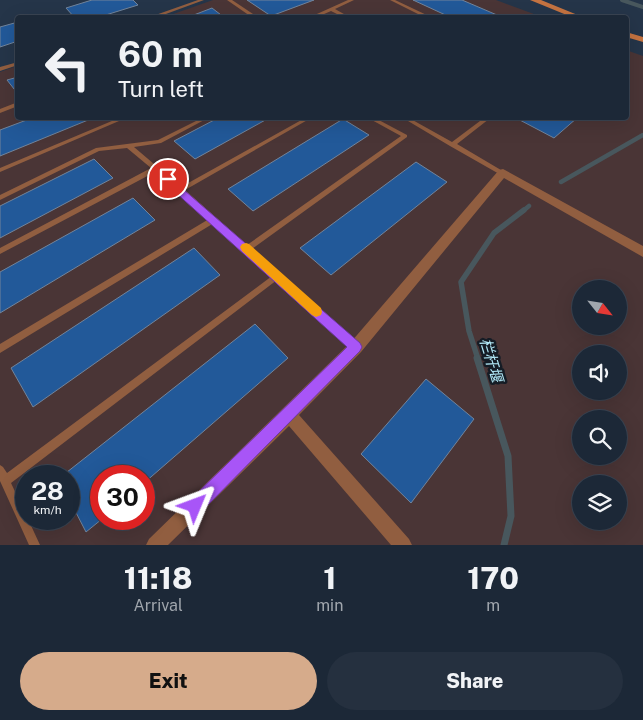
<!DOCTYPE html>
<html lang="en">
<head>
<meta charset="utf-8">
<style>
	body { margin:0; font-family:"Public Sans","Noto Sans SC",sans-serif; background:#25303f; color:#f1f3f6; height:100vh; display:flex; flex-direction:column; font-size:19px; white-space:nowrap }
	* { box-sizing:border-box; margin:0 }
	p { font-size:16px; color:#a0a6ad }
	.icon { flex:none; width:28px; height:28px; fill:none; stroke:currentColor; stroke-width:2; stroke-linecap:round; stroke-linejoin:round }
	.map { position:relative; height:545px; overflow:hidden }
	.drawer { display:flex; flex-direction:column; background:#1c2837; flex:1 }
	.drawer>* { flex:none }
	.guide { position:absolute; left:15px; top:15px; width:614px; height:105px; border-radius:5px; box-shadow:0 5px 20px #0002,0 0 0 1px #3a4452; background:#1c2837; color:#f1f3f6; overflow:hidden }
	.needle { width:32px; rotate:120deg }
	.buttons { position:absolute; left:572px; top:280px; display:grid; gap:10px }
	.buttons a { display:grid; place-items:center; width:55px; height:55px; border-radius:50%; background:#1c2837; box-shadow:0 5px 20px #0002,0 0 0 1px #3a4452; font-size:25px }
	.speed { position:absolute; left:15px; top:465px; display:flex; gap:10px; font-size:25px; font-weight:700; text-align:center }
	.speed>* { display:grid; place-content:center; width:65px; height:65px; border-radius:50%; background:#1c2837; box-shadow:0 5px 20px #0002,0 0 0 1px #3a4452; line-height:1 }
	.speed small { font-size:12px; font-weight:400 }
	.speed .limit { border:8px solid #d22; background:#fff; color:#111 }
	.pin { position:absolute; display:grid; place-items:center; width:42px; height:42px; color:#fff; margin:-21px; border:2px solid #fff; border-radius:50%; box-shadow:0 1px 5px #0007 }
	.me { position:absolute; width:55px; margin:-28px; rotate:46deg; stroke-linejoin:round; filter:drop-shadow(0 0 4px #0008) }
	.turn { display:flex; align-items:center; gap:18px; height:105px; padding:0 20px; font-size:22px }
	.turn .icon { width:65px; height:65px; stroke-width:2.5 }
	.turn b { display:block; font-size:35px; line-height:42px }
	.eta { display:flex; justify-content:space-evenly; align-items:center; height:85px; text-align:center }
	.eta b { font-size:30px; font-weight:800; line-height:35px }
	.cta { display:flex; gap:10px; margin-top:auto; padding:10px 20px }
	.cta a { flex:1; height:58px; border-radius:30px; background:#d6ab8b; color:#111; font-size:20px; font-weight:800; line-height:58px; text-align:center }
	.cta a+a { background:#25303f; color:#f1f3f6 }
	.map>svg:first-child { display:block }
	.education { fill:#4a3536; fill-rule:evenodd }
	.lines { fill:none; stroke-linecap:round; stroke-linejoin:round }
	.stream-far3 { stroke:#48575d; stroke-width:4 }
	.stream-far2 { stroke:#48575d; stroke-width:4.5 }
	.stream-far1 { stroke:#48575d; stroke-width:5.5 }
	.stream { stroke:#48575d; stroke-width:7 }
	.building { fill:#225999; stroke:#72849b }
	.lane { fill:#915e40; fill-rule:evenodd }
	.street { fill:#915e40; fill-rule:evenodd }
	.secondary { fill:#c47341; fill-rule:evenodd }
	.route { fill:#a855f7; stroke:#6d37a1 }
	.slow { fill:#f59e0b }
	.labels { text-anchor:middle; stroke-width:5; stroke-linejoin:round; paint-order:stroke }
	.water-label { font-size:15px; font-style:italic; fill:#b3eaf9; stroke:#151c25 }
</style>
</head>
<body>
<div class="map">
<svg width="643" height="545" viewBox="0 0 643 545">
	<rect width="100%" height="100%" fill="#253549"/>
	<!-- education -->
	<path class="education" d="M213 0H496L542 17 162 18Z
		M626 50 643 56V545H0V72L17 66 18 118H626ZM581 289H619V326H581ZM581 354H619V391H581ZM581 419H619V456H581ZM26 476H69V519H26ZM101 476H144V519H101ZM581 484H619V521H581Z"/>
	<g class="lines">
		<!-- stream-far3 -->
		<path class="stream-far3" d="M622 0 643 7"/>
		<!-- stream-far2 -->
		<path class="stream-far2" d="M561 182 643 135
			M523 211 529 206"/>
		<!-- stream-far1 -->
		<path class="stream-far1" d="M478 359 469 331 461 282 494 233 524 210"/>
		<!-- stream -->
		<path class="stream" d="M477 358 508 456 511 516 504 545"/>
	</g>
	<!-- building -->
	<path class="building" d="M92 0H133L138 5 96 18H75L66 8Z
		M247 0H314L271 16Z
		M413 0H462L504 18H452Z
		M212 8 225 18H186Z
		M18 22V41L0 47V27Z
		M18 77V94L7 80Z
		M32 118H93L0 156V130Z
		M218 118H269L195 159 174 141Z
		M516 118H577L554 138Z
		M343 119 369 135 253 211 228 189Z
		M94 159 113 178 0 238V206Z
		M416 162 447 182 331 275 300 248Z
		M133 198 155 220 0 313V272Z
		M194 248 220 275 33 407 11 368Z
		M255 324 288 358 144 483V476H101L102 519 86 532 69 499V476H62Z
		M426 379 474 419 411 503 361 454Z"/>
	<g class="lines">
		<!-- lane -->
		<path class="lane" d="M198 0H204L155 18H147Z
			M227 0H232L259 18H253Z
			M348 0H354L335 9 351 18H345L331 11 315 18H308Z
			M390 0H395L433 18H426Z
			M18 62V65L0 71V67Z
			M18 102V106L0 113V109Z
			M119 118H126L0 172V168Z
			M202 118H208L161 143 134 147 181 187 305 118H311L185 190 247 245 401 136 370 119V118H375L407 135V137L252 249 359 344 360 347 359 350 356 351 353 350 277 280 11 483 26 515V519H28L40 545H29L0 481V465L3 467 7 473 272 276 214 223 0 353V344L209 219 155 172 0 254V248L151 168 127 148 99 151 0 200V195L96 148 158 140Z
			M403 118H409L452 142 484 118H489V119L457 144 506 173 505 175H501L450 146Z"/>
		<!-- street -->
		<path class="street" d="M503 169 643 246V257L504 178 361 352 299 415 409 539 412 545H391L289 426 168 545H146L149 539 351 342 499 170Z"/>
		<!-- secondary -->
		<path class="secondary" d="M530 0H541L585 18H574Z
			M626 32 643 37V42L626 37Z"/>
	</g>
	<!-- route -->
	<path class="route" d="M168 176 360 343 362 347 360 351 201 512 195 514 190 512 187 506 190 500 347 347 164 182 163 179Z"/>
	<!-- slow -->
	<path class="slow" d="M246 243 249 244 321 308 322 312 321 315 316 317 312 315 242 251 240 247 242 244Z"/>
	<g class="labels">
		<!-- water labels -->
		<g class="water-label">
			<text transform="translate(491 360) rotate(73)" y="5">栏杆堰</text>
		</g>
	</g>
</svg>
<div class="buttons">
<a><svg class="needle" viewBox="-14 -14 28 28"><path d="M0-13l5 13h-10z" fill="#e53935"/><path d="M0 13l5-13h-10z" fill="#a0a6ad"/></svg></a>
<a><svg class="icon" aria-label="sound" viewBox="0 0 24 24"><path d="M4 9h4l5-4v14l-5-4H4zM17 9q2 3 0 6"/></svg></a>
<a><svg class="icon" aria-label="search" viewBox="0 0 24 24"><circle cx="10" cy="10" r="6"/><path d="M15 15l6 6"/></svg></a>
<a><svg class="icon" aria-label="layers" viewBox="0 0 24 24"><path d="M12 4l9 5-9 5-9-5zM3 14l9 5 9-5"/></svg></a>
</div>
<div class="speed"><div>28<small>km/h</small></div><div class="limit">30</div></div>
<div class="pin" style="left:168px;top:179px;background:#d93025"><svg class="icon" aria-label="arrive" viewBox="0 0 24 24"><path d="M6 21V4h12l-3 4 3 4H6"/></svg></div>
<svg class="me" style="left:195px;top:506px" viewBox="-20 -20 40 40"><path d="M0-17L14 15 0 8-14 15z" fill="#a855f7" stroke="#fff" stroke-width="4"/></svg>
<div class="guide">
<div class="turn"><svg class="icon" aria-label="left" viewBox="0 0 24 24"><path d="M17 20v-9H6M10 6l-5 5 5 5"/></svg><div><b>60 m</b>Turn left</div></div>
</div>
</div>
<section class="drawer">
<div class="eta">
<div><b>11:18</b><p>Arrival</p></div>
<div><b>1</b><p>min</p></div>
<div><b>170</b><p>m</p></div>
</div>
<div class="cta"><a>Exit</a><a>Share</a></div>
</section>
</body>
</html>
